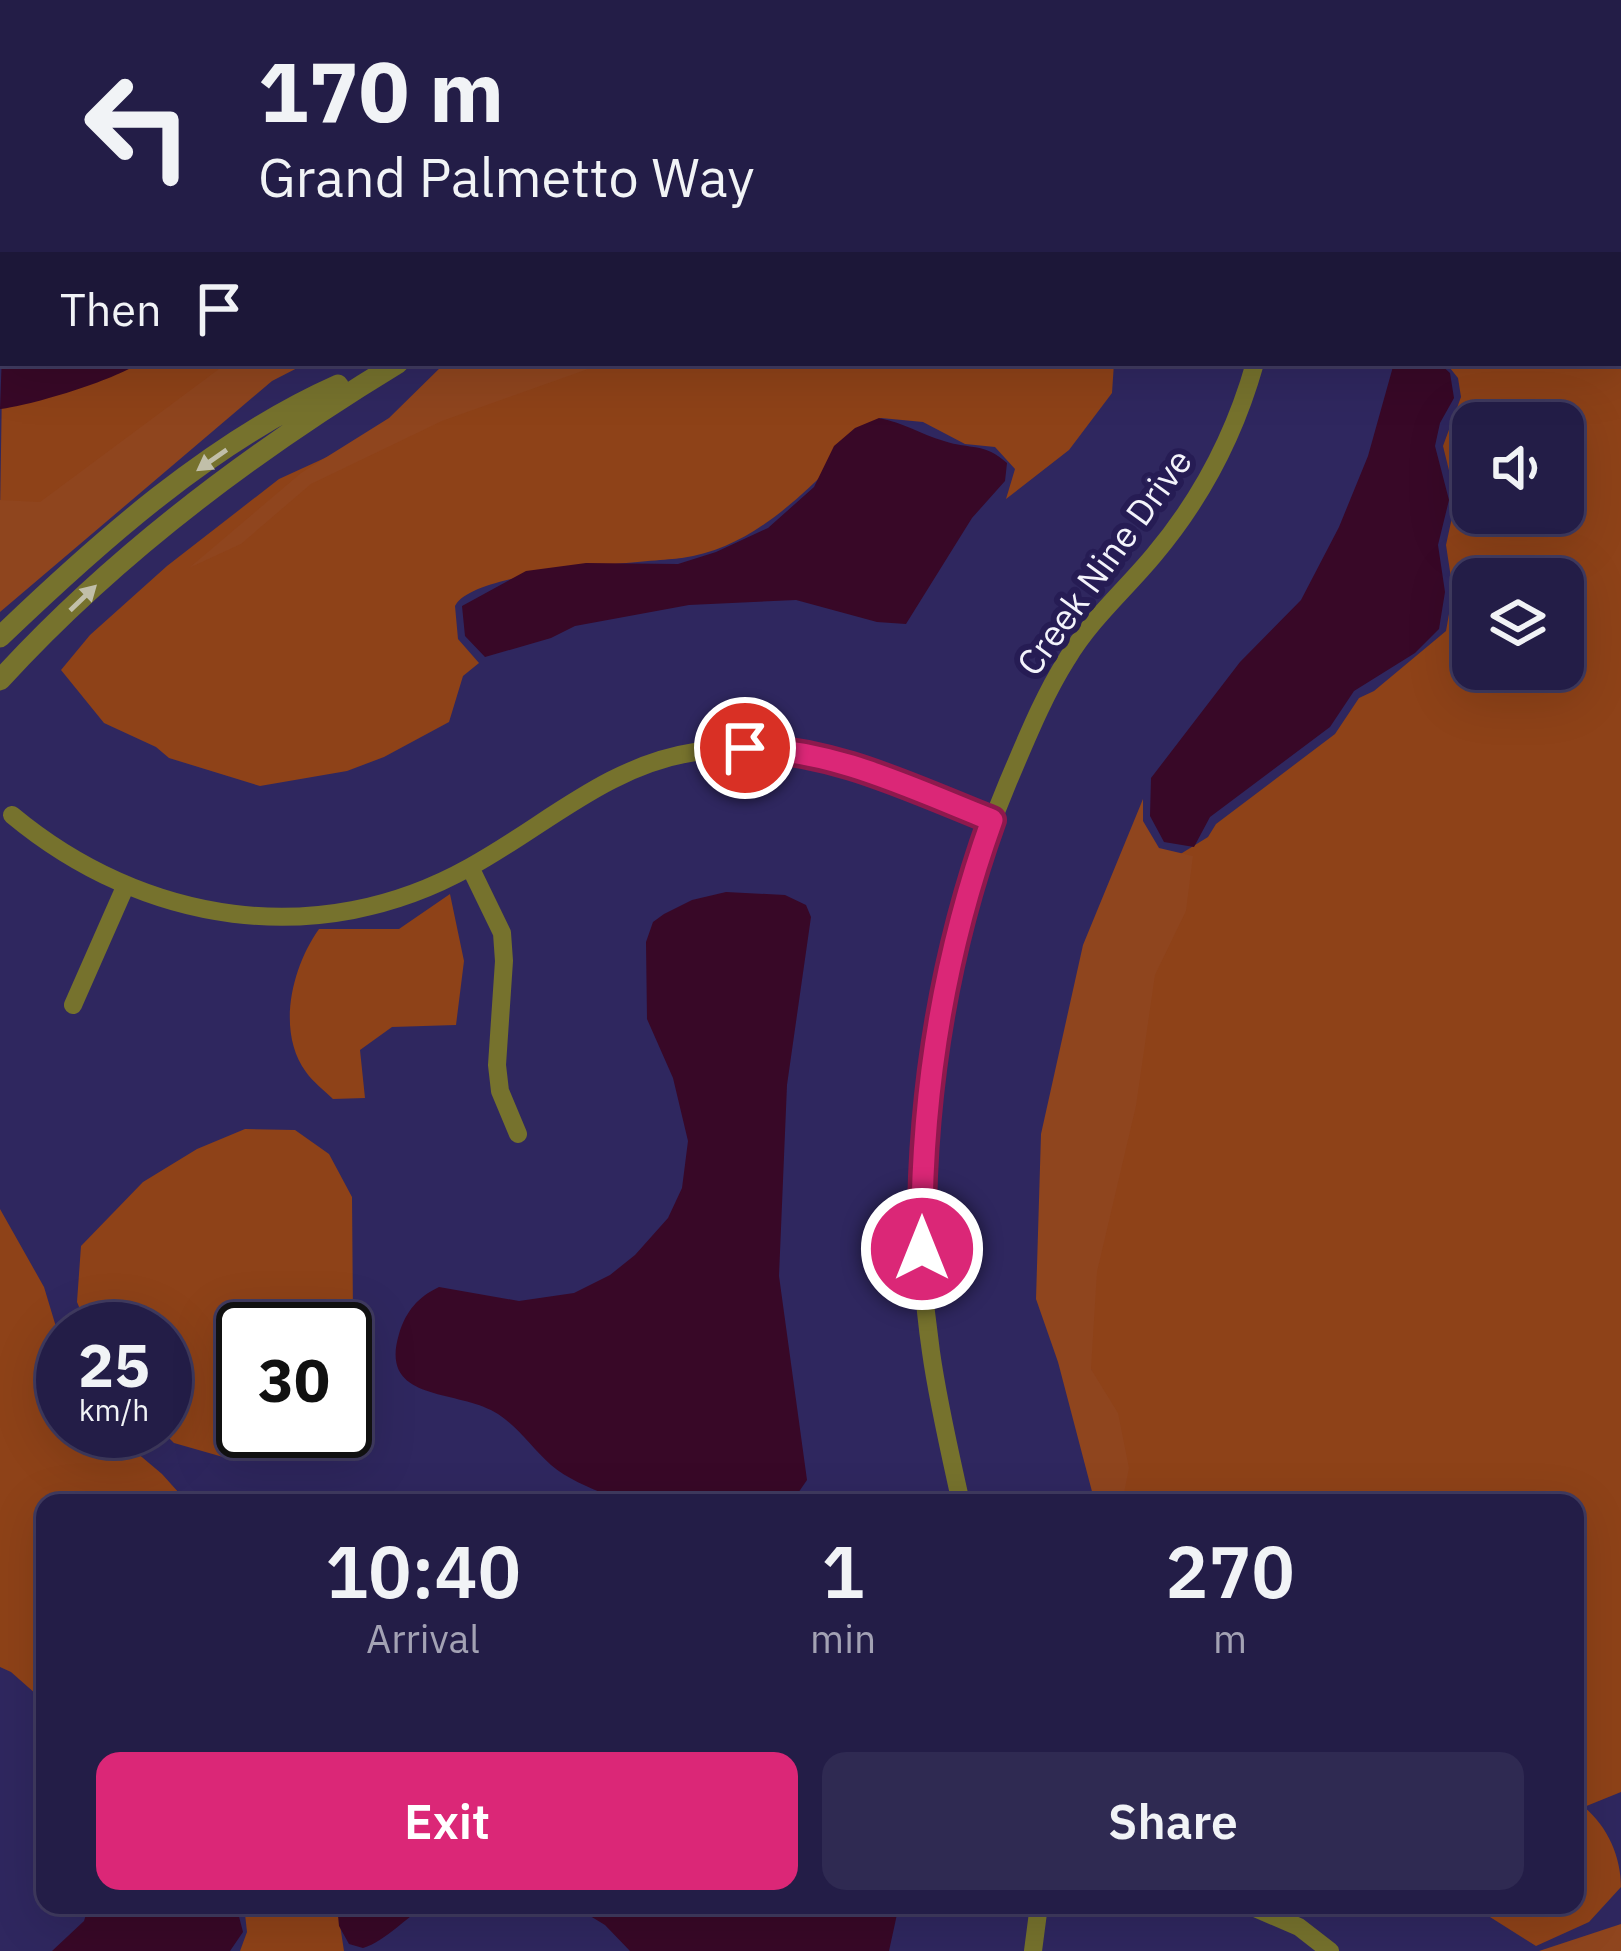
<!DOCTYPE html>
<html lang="en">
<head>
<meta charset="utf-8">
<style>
	body { margin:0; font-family:"IBM Plex Sans",sans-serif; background:#2f2a52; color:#f1f3f6; height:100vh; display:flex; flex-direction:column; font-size:45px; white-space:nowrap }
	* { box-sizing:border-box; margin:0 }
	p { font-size:39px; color:#a3a2b4 }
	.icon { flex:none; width:66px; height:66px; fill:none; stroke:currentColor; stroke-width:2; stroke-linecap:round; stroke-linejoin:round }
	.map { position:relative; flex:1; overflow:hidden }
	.sheet { position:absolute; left:36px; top:1494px; width:1548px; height:420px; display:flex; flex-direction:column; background:#231d47; border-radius:24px; box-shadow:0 12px 48px #0002,0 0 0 3px #403b60 }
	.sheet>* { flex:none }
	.guide { position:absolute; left:0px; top:0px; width:1623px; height:366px; box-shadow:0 12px 48px #0002,0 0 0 3px #403b60; background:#231d47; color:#f1f3f6; overflow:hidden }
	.fabs { position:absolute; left:1452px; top:402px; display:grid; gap:24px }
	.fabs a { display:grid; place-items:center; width:132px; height:132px; border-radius:24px; background:#231d47; box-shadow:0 12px 48px #0002,0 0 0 3px #403b60; font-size:60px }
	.speed { position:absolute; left:36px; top:1302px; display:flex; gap:24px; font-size:60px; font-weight:700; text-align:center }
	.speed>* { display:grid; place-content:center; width:156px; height:156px; border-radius:50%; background:#231d47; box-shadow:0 12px 48px #0002,0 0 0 3px #403b60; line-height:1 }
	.speed small { font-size:30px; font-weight:400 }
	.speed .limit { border:6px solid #111; border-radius:18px; background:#fff; color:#111 }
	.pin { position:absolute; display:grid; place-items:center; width:102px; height:102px; color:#fff; margin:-51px; border:6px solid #fff; border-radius:50%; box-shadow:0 3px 12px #0007 }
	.me { position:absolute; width:132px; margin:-66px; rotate:0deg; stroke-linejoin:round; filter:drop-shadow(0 0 9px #0008) }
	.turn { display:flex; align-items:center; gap:42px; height:252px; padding:0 60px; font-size:54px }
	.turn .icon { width:156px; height:156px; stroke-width:2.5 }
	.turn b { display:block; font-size:84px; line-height:102px }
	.then { display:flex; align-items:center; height:114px; padding:0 60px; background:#0003; gap:24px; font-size:45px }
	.eta { display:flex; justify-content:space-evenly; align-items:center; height:204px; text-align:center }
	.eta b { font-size:72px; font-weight:600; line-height:84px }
	.primary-button { display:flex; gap:24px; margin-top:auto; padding:24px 60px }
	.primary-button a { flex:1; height:138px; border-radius:24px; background:#db2777; color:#fff; font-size:48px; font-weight:600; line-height:138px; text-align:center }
	.primary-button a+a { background:#2f2a52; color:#f1f3f6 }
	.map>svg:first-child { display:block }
	.green { fill:#8e4218; fill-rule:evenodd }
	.forest { fill:#8f451e }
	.water { fill:#380827 }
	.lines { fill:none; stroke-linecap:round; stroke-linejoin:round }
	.minor { stroke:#76722d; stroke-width:18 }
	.tertiary { stroke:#76722d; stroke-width:21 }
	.oneway { fill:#c1bfa9 }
	.route-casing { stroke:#8e194d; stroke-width:30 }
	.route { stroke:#db2777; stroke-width:21 }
	.labels { text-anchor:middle; stroke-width:12; stroke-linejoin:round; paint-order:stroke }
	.street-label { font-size:36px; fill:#f3f3fb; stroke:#261c54 }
</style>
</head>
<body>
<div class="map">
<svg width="1621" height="1951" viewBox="0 0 1621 1951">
	<rect width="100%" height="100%" fill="#2f275f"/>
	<!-- green -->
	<path class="green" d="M1621 269V1792L1584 1807C1608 1827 1621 1857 1621 1887L1589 1922 1536 1946 1471 1905H1575V1503H1111L1091 1369 1090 1221 1174 858 1208 837 1216 824 1335 734 1359 698 1374 691 1446 631 1453 591 1446 545 1456 499 1443 446 1461 397 1458 378 1446 363H1620ZM1473 423H1563V513H1473ZM1473 579H1563V669H1473Z
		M3 321V363H252L64 503 0 516Z
		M558 363H1114L1112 393 1069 450 1006 499 1015 469 995 447 965 444 923 422 881 418C823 471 765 547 682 558 639 563 473 570 455 606L458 639 479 663 463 676 449 722 384 757 347 771 260 786 169 758 156 747 104 723 61 670 90 635 167 566 279 479 362 441Z
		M450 894 464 961 456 1025 392 1027 360 1050 365 1098 333 1099C324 1090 313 1082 306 1072 276 1031 292 967 319 929H399Z
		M245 1129 295 1130 329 1154 352 1197 353 1315 345 1342V1329H243V1431H276L223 1457 174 1443 162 1431 165 1329H88L77 1302 81 1246 143 1182 197 1149Z
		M0 1209 44 1287 63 1350V1431H111L162 1474 188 1503H45V1702L11 1672 0 1667Z
		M244 1905H337L344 1951H240L247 1932Z"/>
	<!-- forest -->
	<path class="forest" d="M227 363H307L272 381 0 612V500L40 502Z
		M445 363H605L442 421 311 484 241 544 189 568 301 473 389 418Z
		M1143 799V821L1159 848 1193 856 1186 911 1155 975 1136 1106 1097 1272 1091 1369 1118 1413 1129 1468 1122 1503H1095L1058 1362 1036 1299 1041 1134 1083 945Z
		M1621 1924V1951H1539Z"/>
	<!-- water -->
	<path class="water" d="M398 0H722L392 3Z
		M3 326V363H139C115 380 30 406 0 409Z
		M1394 363H1439L1450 373 1454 398 1440 423 1435 446 1449 500 1438 545 1445 592 1439 629 1415 653 1354 691 1330 727 1210 817 1194 847 1164 842 1150 816 1151 778 1240 662 1301 600 1339 527 1368 456Z
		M879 418C905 423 920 434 944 441 971 450 984 442 1007 463L1005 481 972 518 906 624 877 622 796 600 689 605 575 626 551 638 485 657 465 636 462 606 526 571 586 563 678 564 716 552 768 528 814 487 834 446 855 428Z
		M726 892 785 895 806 905 811 917 787 1085 779 1276 807 1480 796 1496 784 1503C729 1503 661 1513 608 1495 589 1488 566 1478 551 1465 532 1448 519 1428 498 1414 459 1388 378 1404 399 1334 406 1311 418 1297 439 1287L519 1301 574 1293 610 1275 635 1255 668 1218 682 1188 688 1141 673 1078 647 1019 646 942 653 922 664 914 692 900Z
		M89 1905H236L243 1932 230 1951H52L84 1921Z
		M337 1905H427C406 1917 386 1941 363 1948L349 1944 339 1926Z
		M572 1905H899L889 1951H630L605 1925Z"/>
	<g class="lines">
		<!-- minor -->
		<path class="minor" d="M125 3 129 0
			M1322 3 1324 0
			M0 139 3 136
			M12 815C143 924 318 952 470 867 545 826 608 765 695 752 803 735 895 781 992 820
			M470 867 502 933 504 961 497 1065 500 1091 518 1134
			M73 1005 125 887
			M961 1503C950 1453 938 1402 931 1352 903 1161 934 959 1008 782 1026 740 1043 697 1067 659 1091 619 1125 590 1154 555 1202 498 1235 434 1255 363
			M1248 1905 1299 1927 1330 1951
			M1033 1951 1039 1905"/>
		<!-- tertiary -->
		<path class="tertiary" d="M1620 259H1621
			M0 637C99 542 212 441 338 385
			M0 680C115 554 253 451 398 363"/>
	</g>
	<!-- one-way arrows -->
	<defs><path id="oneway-solid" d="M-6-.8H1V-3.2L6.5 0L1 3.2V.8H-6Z" transform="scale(3)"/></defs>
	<g class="oneway">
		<use href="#oneway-solid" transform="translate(212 460) rotate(145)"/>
		<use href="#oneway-solid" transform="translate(83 598) rotate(-44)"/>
	</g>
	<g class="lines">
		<!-- route casing -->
		<g class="route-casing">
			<path id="route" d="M745 748C833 749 911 788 992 820 942 959 920 1102 922 1249"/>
		</g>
		<!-- route -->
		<use href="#route" class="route"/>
	</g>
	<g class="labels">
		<!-- street labels -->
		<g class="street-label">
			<text transform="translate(1104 562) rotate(-54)" y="13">Creek Nine Drive</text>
		</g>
	</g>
</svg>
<div class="fabs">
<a><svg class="icon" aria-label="sound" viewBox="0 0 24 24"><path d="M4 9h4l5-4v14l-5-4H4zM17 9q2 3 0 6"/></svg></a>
<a><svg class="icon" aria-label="layers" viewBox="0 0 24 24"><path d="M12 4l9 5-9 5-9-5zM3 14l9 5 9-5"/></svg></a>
</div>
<div class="speed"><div>25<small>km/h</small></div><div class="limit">30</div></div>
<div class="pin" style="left:745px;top:748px;background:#d93025"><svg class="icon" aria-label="arrive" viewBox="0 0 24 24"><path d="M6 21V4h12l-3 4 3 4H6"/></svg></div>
<svg class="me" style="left:922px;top:1249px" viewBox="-20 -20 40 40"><circle r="17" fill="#db2777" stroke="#fff" stroke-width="3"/><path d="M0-11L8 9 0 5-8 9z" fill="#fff"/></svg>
<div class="guide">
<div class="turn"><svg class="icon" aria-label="left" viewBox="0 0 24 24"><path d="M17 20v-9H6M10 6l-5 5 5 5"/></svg><div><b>170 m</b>Grand Palmetto Way</div></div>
<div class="then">Then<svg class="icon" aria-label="arrive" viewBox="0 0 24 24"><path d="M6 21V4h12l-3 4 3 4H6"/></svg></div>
</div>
<section class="sheet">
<div class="eta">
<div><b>10:40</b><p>Arrival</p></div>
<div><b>1</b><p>min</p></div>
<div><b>270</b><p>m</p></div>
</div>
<div class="primary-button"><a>Exit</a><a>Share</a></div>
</section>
</div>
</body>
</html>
